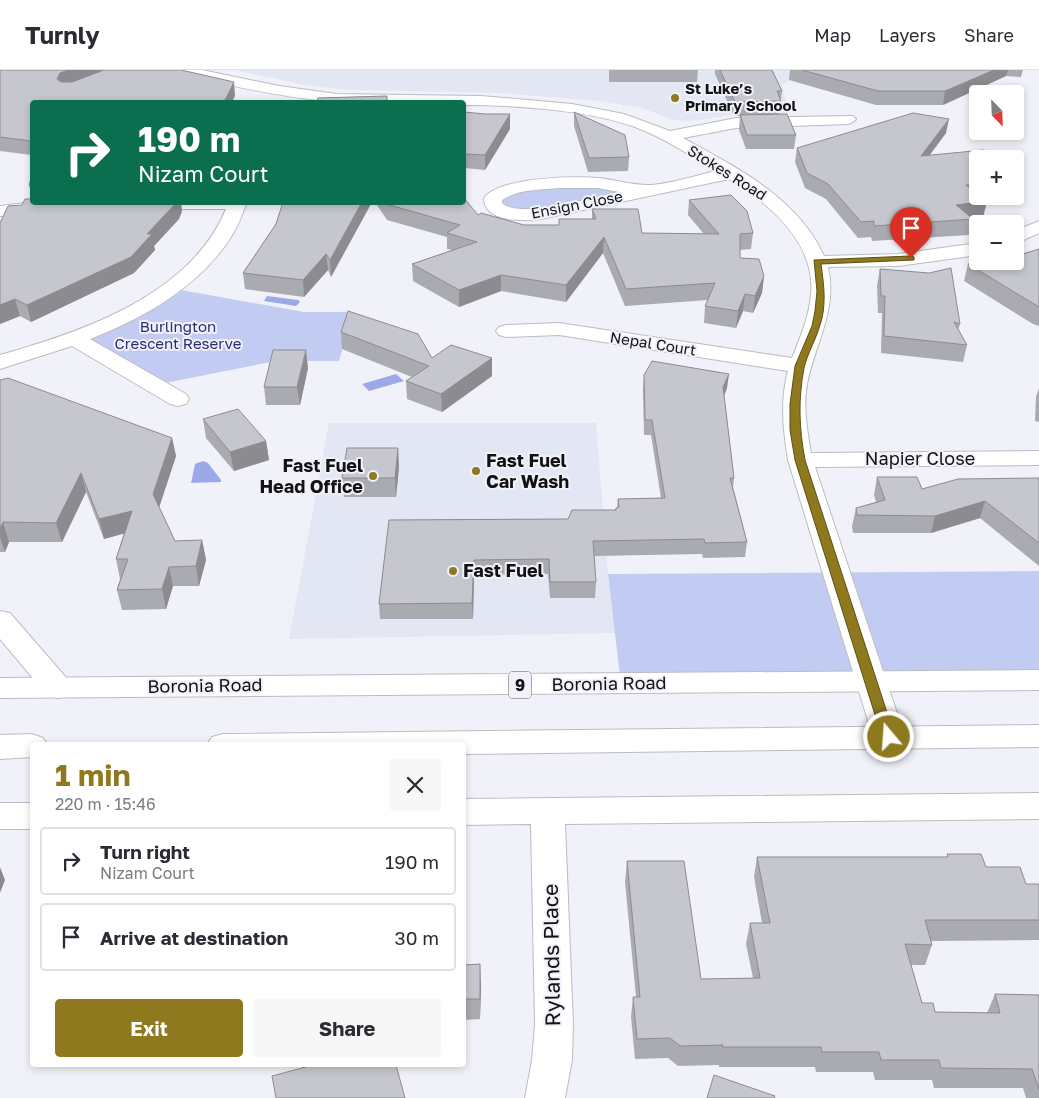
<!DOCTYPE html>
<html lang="en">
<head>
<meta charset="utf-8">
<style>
	body { margin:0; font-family:"Golos Text",sans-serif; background:#f7f7f7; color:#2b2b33; height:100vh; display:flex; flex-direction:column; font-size:19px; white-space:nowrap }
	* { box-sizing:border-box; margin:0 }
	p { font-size:16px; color:#7c7c81 }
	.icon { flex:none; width:28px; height:28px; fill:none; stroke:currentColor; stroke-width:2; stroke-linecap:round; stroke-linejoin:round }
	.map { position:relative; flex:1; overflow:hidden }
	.drawer { position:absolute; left:30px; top:672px; width:436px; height:325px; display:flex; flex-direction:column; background:#fff; border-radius:5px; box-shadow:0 2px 8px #0003 }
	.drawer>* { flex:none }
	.top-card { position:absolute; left:30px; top:30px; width:436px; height:105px; border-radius:5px; box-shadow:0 2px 8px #0003; background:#0b6e4f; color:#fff; overflow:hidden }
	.needle { width:32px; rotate:157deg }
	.buttons { position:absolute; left:969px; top:15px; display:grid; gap:10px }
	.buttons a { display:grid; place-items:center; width:55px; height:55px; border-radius:5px; background:#fff; box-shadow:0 2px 8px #0003; font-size:25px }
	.pin { position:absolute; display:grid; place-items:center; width:42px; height:42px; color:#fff; margin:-51px -21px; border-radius:50% 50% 50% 0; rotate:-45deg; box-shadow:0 0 5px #0007 }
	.pin .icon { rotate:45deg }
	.me { position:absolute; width:55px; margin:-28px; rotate:342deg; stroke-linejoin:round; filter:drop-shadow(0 0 4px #0008) }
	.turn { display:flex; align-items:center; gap:18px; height:105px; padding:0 25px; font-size:22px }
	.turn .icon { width:65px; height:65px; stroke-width:2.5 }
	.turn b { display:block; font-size:35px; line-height:42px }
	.round { display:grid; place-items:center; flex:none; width:52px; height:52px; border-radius:5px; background:#f7f7f7 }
	.headline { display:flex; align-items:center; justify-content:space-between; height:85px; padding:0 25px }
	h1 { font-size:30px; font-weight:700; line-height:38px; color:#8f791f }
	.primary-button { display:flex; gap:10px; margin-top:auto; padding:10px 25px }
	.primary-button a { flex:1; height:58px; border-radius:5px; background:#8f791f; color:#fff; font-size:20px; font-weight:700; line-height:58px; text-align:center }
	.primary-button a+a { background:#f7f7f7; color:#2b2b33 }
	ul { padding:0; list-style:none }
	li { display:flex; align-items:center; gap:15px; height:68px; margin:0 10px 8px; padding:0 15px; border:2px solid #e1e1e2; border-radius:5px }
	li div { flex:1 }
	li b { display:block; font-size:19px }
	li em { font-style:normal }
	header { display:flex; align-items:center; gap:30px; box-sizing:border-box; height:70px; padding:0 25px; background:#fff; border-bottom:1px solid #e1e1e2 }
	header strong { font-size:24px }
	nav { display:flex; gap:28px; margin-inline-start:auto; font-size:18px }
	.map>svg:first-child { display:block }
	.built { fill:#e3e7f4 }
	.green { fill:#c2ccf3 }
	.water { fill:#9ba9e8 }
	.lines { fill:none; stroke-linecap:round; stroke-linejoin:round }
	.minor-casing { stroke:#bbbcc3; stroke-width:2 }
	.major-casing { stroke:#bbbcc3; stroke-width:2 }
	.minor { fill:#fff; fill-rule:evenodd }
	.major { fill:#fff; fill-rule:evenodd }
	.wall { fill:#aaabb1 }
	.shaded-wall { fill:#8b8b90 }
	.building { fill:#c6c7ce; stroke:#8b8b90 }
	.route { fill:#8f791f; stroke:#5d4f14 }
	.poi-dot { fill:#8f791f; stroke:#f1f2f9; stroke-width:2 }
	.labels { text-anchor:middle; stroke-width:4; stroke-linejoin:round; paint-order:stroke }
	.far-poi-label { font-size:15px; font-weight:bold; fill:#121214; stroke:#f1f2f9; text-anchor:start }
	.far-street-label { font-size:15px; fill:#121214; stroke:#f1f2f9 }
	.far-park-label { font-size:15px; fill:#272c75; stroke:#f1f2f9 }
	.shield { fill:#f1f2f9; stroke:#555559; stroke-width:1 }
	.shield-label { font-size:16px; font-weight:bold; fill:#121214 }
	.street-label { font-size:18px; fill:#121214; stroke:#f1f2f9 }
	.poi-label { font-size:18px; font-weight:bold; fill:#121214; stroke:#f1f2f9; text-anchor:start }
	.near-street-label { font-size:21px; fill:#121214; stroke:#f1f2f9 }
</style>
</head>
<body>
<header>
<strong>Turnly</strong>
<nav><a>Map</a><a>Layers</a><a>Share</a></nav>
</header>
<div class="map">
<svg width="1039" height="1028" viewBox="0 0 1039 1028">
	<rect width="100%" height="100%" fill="#f1f2f9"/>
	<!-- built -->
	<path class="built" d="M235 0H804L782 15 790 43 739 44 692 51 673 50 642 38 599 31 499 23 350 20 310 16Z
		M329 353H596L608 504 616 563 289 569Z"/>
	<!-- green -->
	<path class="green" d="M596 113 632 120 520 145 493 128 502 121Z
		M170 218 304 242H353L339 291H276L155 315 75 269Z
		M1039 501V610L621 614 608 504Z"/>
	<!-- water -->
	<path class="water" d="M267 226 298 230 300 232 296 236 264 231Z
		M396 304 404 311 369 321 362 314Z
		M203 391 208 393 221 410V412L191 413 195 394Z"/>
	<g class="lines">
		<!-- minor casing -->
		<g class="minor-casing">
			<path id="minor" d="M176 0H202L279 16 337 24 481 26 572 34 624 44 670 61 736 48 853 46 856 49 853 52 848 54 736 58 683 68C736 97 798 128 824 186L898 184 978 173V185L898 196 828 197C838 239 815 274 807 314 803 336 807 360 811 383L1039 381V395L815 397 905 667 900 675 889 678 878 675 873 667 788 390C783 359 780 331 788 301L559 265 506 267 499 265 496 261 499 257 506 255 559 253 792 288C800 268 809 247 811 225 816 173 770 134 729 109L541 149C524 151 484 153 484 128 499 107 574 106 599 108 616 110 632 115 648 115 667 115 697 105 716 101 690 85 664 68 635 57 588 40 515 35 464 35V32H338C284 28 230 16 178 3ZM559 118H598L619 122C593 127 521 150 502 133V130C518 119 541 120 559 118Z
				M34 132 49 133 52 137 49 141 43 142 0 146V136Z
				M135 132H247C242 144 238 157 231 167 199 217 144 248 90 269L186 324 189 329 186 334 178 336 170 334 72 276 0 299V285C82 262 191 225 226 139H143L137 138Z
				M1039 151V163L1015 174V161Z
				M0 541 10 543 69 611 73 618 69 625 58 628 47 625 0 569Z
				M1039 723V749L565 754 573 954 572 990 565 1028H525L532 990 535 954 531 754 464 755V729Z
				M0 733H32V759H0Z"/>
		</g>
		<!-- major casing -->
		<g class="major-casing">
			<path id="major" d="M1039 600V620L0 628V608Z
				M1039 655V677L464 684V675H207L212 667 223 664Z
				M32 664 43 668 47 675H32V687L0 689V665Z"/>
		</g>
		<!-- minor -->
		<use href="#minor" class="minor"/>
		<!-- major -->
		<use href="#major" class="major"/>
	</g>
	<!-- wall -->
	<path class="wall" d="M0 0 235 26 32 32V85L0 81Z
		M609 0H698L697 12H609Z
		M715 0H772L782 21 779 44 796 65 794 79H746L739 60 740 46H734L715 4Z
		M790 0H1023L1021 7 1006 6 943 35H876L789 10Z
		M464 42 510 59 485 100 464 98Z
		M574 42 629 87 628 101 588 102 574 56Z
		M946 63 929 85 987 131 983 147 971 148 973 149 969 165 872 171 871 167 858 168 826 129 805 118 795 92 797 78Z
		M32 106V128L29 115Z
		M689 130 753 163 751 179 740 180V188L764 206 762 223 753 243 743 241 736 258 704 253 705 236 708 230 625 236 603 183 566 232 501 221 459 237 413 211 412 194 452 180 447 179V167L387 150 375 132H464L478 145 524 155H559V149H592V139L642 163 704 164 688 145Z
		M283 132H372L331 207 328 200 304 227 245 219 243 203 276 154Z
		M22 135 182 141 179 149 154 176 155 180 134 203 31 252 20 246 0 254V153Z
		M1039 179V256L1033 254 964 211 968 194 1016 186Z
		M880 199 960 254 958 260 967 275 963 292 881 283 882 243H878L877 216Z
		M341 262 432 288 492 306 442 342 407 329 406 311 412 307 342 279Z
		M308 298 300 335H266L264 317Z
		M644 305 727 318 724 325 734 408 733 417 747 472 745 487 703 488 702 484 594 486 596 512 595 528H550L548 504 474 505 473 549H380L379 534 389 450 568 449 615 440 616 438H617L618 429 661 428 651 365H644L643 319Z
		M0 310 172 368 176 386 159 437 175 471 202 470 206 490 199 516H173L166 539 122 540 117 520 120 509 116 489 124 463 104 469 86 422 62 472H9L5 482H0Z
		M1039 318V352L1035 351 1036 327Z
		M203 349 266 371 269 390 234 401 206 368Z
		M398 378 399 397 396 427H344L342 408Z
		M877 407 922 419 1039 408V496L980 448 931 463H853L852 456 856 438 876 432 874 425Z
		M947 784 986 797 1026 814H1039V870L931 871 932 875 925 895H911L922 933 935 942 987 943 995 924 1039 925V1028H1026L1023 1018H934L932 1010H875L873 1002H816L815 997H719V995L678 996 668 988 635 989 631 947 633 927H636L625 812 627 791 701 909 753 908 746 874 750 853H762L754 807 757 787H947Z
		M464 895 481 915 480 949 464 950Z"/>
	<!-- shaded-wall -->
	<path class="shaded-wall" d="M68 0H106L60 22 57 9 60 3Z
		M994 0H1008L1006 6 943 35 945 21Z
		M234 12 235 26 232 32H224Z
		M510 44V59L485 100V85Z
		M949 49 946 63 918 101 921 86Z
		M1023 109 1019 124 1015 125V110Z
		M978 114V126H1001L963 130 966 115Z
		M987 131 983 147 952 150 956 135Z
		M177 132H181L182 141 179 149 154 176 155 180 134 203 31 252 27 235 147 164Z
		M362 132H372L331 207 330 190Z
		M604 167 603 183 566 232V215Z
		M326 184 328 200 304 227 303 210Z
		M501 205V221L459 237V220Z
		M764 206 762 223 753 243 755 226Z
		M745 224 743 241 736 258 738 241Z
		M15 229 20 246 0 254V235Z
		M306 280 308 298 300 335 297 317Z
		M492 288V306L442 342 441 324Z
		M729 304 727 318 722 331 723 317Z
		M172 368 176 386 157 444 153 424Z
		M266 371 269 390 234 401 230 382Z
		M398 378 399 397 396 427 395 408Z
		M81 403 86 422 62 472 56 453Z
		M985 431 980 448 931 463 935 446Z
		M132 441 137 460 104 469 99 449Z
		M3 452 9 472 5 482 0 467V459Z
		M202 470 206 490 199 516 196 496Z
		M474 490V505L473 549 472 533Z
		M169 497 173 516 166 539 162 519Z
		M0 797 5 810 0 823Z
		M480 894 481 915 480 949Z"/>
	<!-- building -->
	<path class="building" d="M0 0H68L60 3 57 9 61 12H72L104 0H181L234 12 224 32H32V71L0 67Z
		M720 0H772L782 21H777L781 31 735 32Z
		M802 0H994L945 21H878Z
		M387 26V32H416H313L317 31 318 28Z
		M464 42 485 44H510L485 85 464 84Z
		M574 42 625 65 629 87 589 88Z
		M913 43 949 49 921 86 984 80 995 89H978V114L966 115 978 124V126H980L987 131 956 135 973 149 874 156V151L861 152 828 114 807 103 797 78Z
		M787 44 796 65H747L740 45Z
		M1015 103 1023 109 1015 110Z
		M32 106V115H29Z
		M731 125 747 141 753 163 740 164V188L759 189 764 206 755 226 745 224 738 241 705 236 715 213 626 219 604 167 566 215 501 205 459 220 412 194 477 172 447 163 460 155 386 134 385 132H464V128L478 145 481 143 524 155H559V149H596L592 139H638L642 163 719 164 689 130Z
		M25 129H32V132H177L147 164H152L131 187 27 235 15 229 0 235V153L8 136 22 135Z
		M283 132H362L330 190 326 184 303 210 243 203 276 154Z
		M1039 179V237L968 194 981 191H1015V185L1016 186Z
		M951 198 960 254 954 252 967 275 884 266 885 226H881L880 199 929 203Z
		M348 241 418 264 432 288 451 275 492 288 441 324 406 311 429 296 341 262Z
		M273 280H306L297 317H264Z
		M652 291 729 304 723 317 734 408H730L747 472 705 473 704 469 593 471 596 512H550L549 489 474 490 472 533 379 534 389 450 568 449 572 440H616V438L619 437 618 429 665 428 652 350H645L644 305Z
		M8 308 172 368 153 424 175 471 202 470 196 496 169 497 162 519 117 520 128 489H116L132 441 99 449 81 403 56 453 3 452 0 459V310Z
		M238 339 266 371 230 382 203 349Z
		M347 378H398L395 408H342Z
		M877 407H917L922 419 958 409 1039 408V473L985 431 935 446 857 445 856 438 885 430Z
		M947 784H981L986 797H1020L1026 814H1039V850H925L932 875 905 874 922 933H933L935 942 1000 943 995 924 1039 925V1019L1032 999 941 998 939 990H881L879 982H822L821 977H722L723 975 680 976 670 968 637 969 633 927H640L627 791H684L701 909 760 908 750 853H770L757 787H948Z
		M480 894V929H464V895Z
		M313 995H396L405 1028H276L272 1006Z
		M714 1005 775 1026 774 1028H707Z"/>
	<!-- route -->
	<path class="route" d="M911 186 914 187V190L821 194C824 216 827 237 819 258 815 271 807 285 804 298 798 330 799 358 805 390L895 667 893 671H884L882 667 795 390 790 360V334L795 296 812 256 815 241 817 221 814 190Z"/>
	<!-- markers -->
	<g class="poi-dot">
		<circle cx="675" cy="28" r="5"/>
		<circle cx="476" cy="401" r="5"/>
		<circle cx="373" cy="406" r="5"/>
		<circle cx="453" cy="501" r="5"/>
	</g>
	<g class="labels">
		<!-- far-poi labels -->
		<g class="far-poi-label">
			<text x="685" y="24">St Luke’s<tspan x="685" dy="17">Primary School</tspan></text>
		</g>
		<!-- far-street labels -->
		<g class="far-street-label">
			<text transform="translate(727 103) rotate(32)" y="5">Stokes Road</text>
			<text transform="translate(577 135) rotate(-11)" y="5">Ensign Close</text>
			<text transform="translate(653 274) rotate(9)" y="5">Nepal Court</text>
		</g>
		<!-- far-park labels -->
		<g class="far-park-label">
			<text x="178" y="262">Burlington<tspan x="178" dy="17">Crescent Reserve</tspan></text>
		</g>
		<!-- shield labels -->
		<rect class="shield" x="509" y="601.5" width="22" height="27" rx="4"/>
		<g class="shield-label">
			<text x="520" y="621">9</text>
		</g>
		<!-- street labels -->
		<g class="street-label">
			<text x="920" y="395">Napier Close</text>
			<text transform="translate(609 614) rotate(-1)" y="6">Boronia Road</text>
			<text transform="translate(205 616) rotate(-1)" y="6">Boronia Road</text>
		</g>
		<!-- poi labels -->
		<g class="poi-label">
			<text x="486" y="397">Fast Fuel<tspan x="486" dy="21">Car Wash</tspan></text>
			<text x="363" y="402" text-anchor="end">Fast Fuel<tspan x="363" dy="21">Head Office</tspan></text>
			<text x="463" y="507">Fast Fuel</text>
		</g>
		<!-- near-street labels -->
		<g class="near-street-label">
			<text transform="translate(552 885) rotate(-91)" y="7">Rylands Place</text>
		</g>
	</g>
</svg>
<div class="buttons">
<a><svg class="needle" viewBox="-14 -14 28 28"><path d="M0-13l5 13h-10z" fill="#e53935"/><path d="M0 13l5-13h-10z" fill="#7c7c81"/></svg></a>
<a>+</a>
<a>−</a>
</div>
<div class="pin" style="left:911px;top:188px;background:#d93025"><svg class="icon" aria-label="arrive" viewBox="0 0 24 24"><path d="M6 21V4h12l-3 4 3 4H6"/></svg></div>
<svg class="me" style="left:889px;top:667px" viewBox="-20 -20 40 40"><circle r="17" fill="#8f791f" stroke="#fff" stroke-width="3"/><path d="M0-11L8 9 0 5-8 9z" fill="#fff"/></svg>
<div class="top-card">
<div class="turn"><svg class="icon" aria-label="right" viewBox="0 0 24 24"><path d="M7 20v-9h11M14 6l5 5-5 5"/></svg><div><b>190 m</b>Nizam Court</div></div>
</div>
<section class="drawer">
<div class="headline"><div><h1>1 min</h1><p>220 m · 15:46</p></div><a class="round"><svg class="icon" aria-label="close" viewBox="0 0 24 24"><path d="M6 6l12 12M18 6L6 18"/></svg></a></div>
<ul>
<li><svg class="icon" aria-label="right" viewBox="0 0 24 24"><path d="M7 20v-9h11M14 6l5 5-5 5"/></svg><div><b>Turn right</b><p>Nizam Court</p></div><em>190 m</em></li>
<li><svg class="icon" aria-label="arrive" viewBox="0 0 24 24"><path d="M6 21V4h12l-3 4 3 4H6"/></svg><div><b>Arrive at destination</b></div><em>30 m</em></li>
</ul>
<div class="primary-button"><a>Exit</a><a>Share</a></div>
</section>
</div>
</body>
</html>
